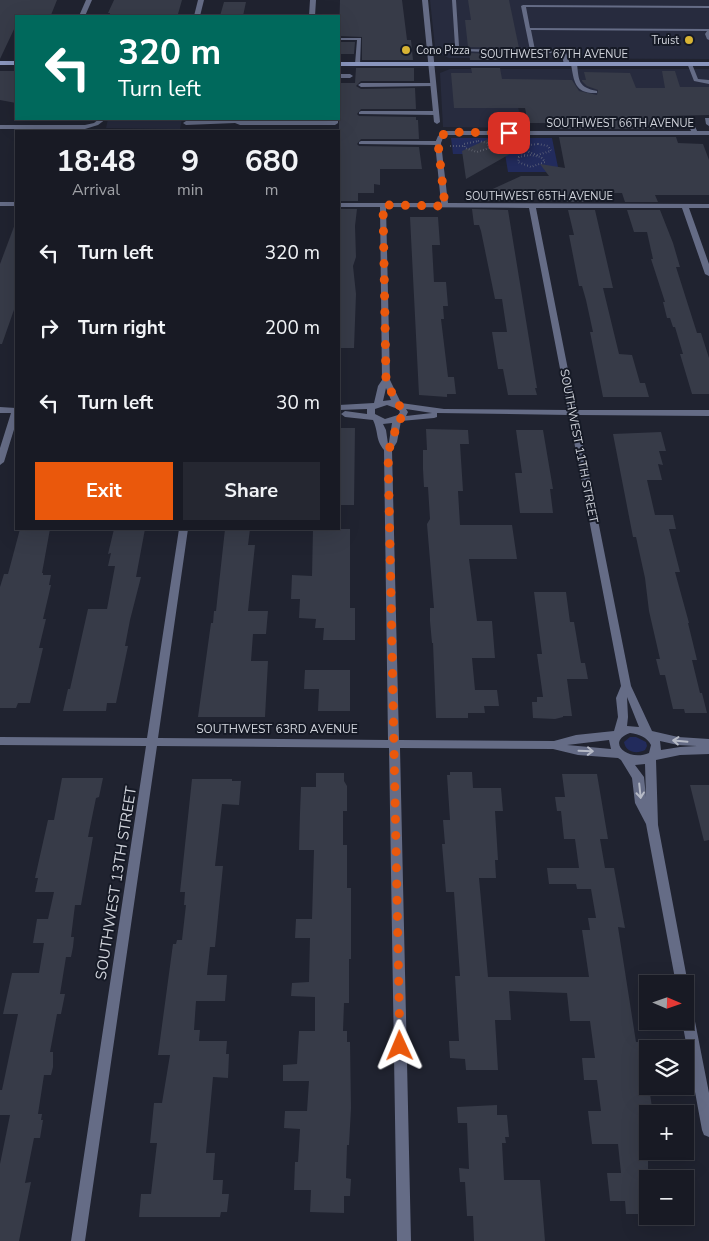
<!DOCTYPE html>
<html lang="en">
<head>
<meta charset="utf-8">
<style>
	body { margin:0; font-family:"Nunito Sans",sans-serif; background:#252731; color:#f1f3f6; height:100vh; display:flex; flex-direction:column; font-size:19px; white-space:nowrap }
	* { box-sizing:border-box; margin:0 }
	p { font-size:16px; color:#9fa1a6 }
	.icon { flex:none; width:28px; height:28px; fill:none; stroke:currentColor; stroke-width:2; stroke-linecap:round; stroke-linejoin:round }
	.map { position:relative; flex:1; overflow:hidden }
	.panel { position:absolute; left:15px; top:130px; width:325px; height:400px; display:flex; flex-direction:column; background:#181a24; border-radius:0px; box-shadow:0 5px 20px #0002,0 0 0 1px #363841 }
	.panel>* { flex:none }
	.hud { position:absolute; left:15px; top:15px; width:325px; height:105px; border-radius:0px; box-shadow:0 5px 20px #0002,0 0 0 1px #363841; background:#00695c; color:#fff; overflow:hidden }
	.needle { width:32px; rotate:92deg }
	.tools { position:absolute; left:639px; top:975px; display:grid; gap:10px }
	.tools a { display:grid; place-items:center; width:55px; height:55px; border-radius:0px; background:#181a24; box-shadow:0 5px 20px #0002,0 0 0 1px #363841; font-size:25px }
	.pin { position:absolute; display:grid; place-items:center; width:42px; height:42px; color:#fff; margin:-21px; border-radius:10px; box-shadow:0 2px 8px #0006 }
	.me { position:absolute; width:55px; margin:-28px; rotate:359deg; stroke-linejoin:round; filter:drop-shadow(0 0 4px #0008) }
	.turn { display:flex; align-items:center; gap:18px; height:105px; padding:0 20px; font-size:22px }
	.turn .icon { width:65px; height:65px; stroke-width:2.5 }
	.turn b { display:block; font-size:35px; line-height:42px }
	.eta { display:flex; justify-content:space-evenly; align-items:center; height:85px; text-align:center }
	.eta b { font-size:30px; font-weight:700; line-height:35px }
	.action { display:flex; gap:10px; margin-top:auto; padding:10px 20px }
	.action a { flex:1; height:58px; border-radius:0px; background:#ea580c; color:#fff; font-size:20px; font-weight:700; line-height:58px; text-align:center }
	.action a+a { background:#252731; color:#f1f3f6 }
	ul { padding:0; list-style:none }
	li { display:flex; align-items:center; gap:15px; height:75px; padding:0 20px }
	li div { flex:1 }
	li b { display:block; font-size:19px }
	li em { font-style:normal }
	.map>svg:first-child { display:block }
	.built { fill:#272b3e }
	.green { fill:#222b5c }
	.building { fill:#373b48 }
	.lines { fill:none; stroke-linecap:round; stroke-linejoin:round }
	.path { stroke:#7b7e88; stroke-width:2; stroke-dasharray:0.5 2.5; stroke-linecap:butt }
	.lane { fill:#656c86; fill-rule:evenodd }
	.street { fill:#656c86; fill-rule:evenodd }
	.secondary { fill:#8a96be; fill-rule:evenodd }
	.oneway { stroke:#b6bac6 }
	.route { stroke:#ea580c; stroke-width:9; stroke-dasharray:0 16.2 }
	.poi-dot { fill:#d8b434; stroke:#161a26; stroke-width:2 }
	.labels { text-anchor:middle; stroke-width:4; stroke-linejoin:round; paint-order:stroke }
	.far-poi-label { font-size:11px; fill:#d1d4dc; stroke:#161a26; text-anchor:end }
	.far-street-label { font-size:11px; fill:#d1d4dc; stroke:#161a26 }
	.street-label { font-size:12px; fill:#d1d4dc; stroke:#161a26 }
	.near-street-label { font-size:15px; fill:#d1d4dc; stroke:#161a26 }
</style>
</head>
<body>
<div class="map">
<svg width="709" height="1241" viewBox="0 0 709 1241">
	<rect width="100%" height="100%" fill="#202330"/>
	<!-- built -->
	<path class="built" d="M430 0H709V59L449 58 440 54 435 47Z
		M450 69H709V97L516 96 522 128 443 127 440 73Z
		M108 119H182L180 129 106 128Z"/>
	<!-- green -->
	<path class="green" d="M451 138H552L559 172H508L505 154H453Z
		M630 737H636L646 742 647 746 645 750C637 754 626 753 624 742Z"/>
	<!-- building -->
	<path class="building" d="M0 0H57L51 15 16 16V25L0 59Z
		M114 0H182L178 14 175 16H109L110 13H108Z
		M340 0H402L407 40H411L413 60H362V37L339 36Z
		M468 0H509L519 48 468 47 465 20H471Z
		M224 2H246L243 16H220Z
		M339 42H355L354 54H339Z
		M469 53 498 54 499 60H470Z
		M356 68H414V81H361L356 86 361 89 415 88 416 109H361L357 114 359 116 416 117V120H418L419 139H361L357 144 359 146 419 147 422 169H380V185L374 184V193H358V201H339V83H355Z
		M471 68H500L502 79 572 80 579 91 597 95 598 90 587 86 582 81V80H586L584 72 630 73 636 88H665L662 71H675L680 87H709V115L667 116 673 129H558L557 123H528L525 108H454L451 73H472Z
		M0 71H16V103L0 100Z
		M559 137H676L678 143 703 144 709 160V195H655L658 202H625L622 193H592L593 202H567L565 193H506L507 201H471V199L521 176H549L540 164 565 168Z
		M488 139 517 150 466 179 462 151Z
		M339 209H357L355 226 356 257 353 266 356 294 354 348H339Z
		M472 209 508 210 537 388H535L537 395H508L503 369H498L492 332H507L502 299H495L481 231 479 225H474Z
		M568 210H595L613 288H603L619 354 632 355 640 383H645L649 397H603L590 332H593L586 300 582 286H579L569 235H574Z
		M627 210H660L673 243 680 267H676L697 333H701L709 358V394H692L680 354H683L675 327H673L670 318H667L663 302H665L651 259H653L647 232H634Z
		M410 217H438L440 245H432L434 282H446L448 306H443L444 319H441L448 377H454L456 394H447V397L419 395Z
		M15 224 16 304 2 344H0V264Z
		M339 428H355L354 505H339Z
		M426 429 468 430 469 444H460L463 491H458L460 525H512L517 559H469L477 621H492L495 658H472L475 690H497L499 706H484L485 713H468V718H436L433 643H432L430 621V608H434L427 524 430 519 428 487H424L423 469V450H427Z
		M516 430H543L553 489H550L553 513H520L515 473H522Z
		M661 432 666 451H659L663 465 658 464 662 480H647L655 515H673L676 529H669L680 572H675L689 623H688L697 660H692L700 693H702L707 713H685L684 709H673L665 675H660L656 659H660L649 611 645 578 636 537H633L613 434Z
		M20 529H50L42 573H43V575H51L49 585H51L43 619H46L39 648H43L30 703H18L16 708H0V587L4 574H8Z
		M114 529H145L136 577H141L130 620 125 646H128L116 703H107L106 711H63L68 689H70L88 609H107L115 566H108L111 553 108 554Z
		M225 529H250L248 545H255L248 611H268L266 634H253L251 661H268L265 717H198L211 623H213L214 611H216Z
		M313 529H350V608H355V640H323L324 628H315L316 619 299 618 300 599H291L292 575 312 576Z
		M534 592H566L570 622H574L581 663H585L588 679H567L572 716H563V717L555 719 533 718 532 702H537V697H543L537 654H542Z
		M305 670H350V711H318L319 689H304Z
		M450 772H472L473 788H501L503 811H495L498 860H495L496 878H479L488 977H589L582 930H590L588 918H596L591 889H577L576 884H549L547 868H579L575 839H564L561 811H557L555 797H565L562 774H597L608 839H600L605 868H614L625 928 618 927 636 1042H643L648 1070V1094H650L653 1114H648V1214H626L625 1201H610L607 1173H621L618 1144H592L588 1111H601L597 1080H584L582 1058H595L590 1021H570L567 993 509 991 511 1020H495L498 1070H466L465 1059 450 1058 449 1041H459L455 976H460L454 892H446L442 844H445L443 820H450L447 775H450Z
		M316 773H344V781L347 786V811H343V845H347V888H351V959H349V1003H344L343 1031H347V1042H350L351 1108 349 1145H347L346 1178 351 1179 350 1196H344V1213L310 1212 311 1190H294L295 1162H298L300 1129 284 1128 285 1111H307L309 1081H283V1065L297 1064 299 1031H315V997L291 996 292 983 309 982 310 938H295L296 919H312L314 850H299L300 813 301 787H316Z
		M62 778H103L99 797 96 798 88 837H93L81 905H75L71 937H74L73 947 71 957H66L60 994H65L61 1014H57L50 1052H53V1067L51 1075H44L38 1114H42L41 1120H43L40 1138H34L25 1183 31 1182 19 1241H0V1164L10 1115H0V1090H2L18 1014H3L12 973H39L44 943H33L37 919H48L54 892H35L38 878H35L48 820H54Z
		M192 779H232V781H241L239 805 222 804 215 866H223L215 947H210L207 975H227L225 1001H196L194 1030H200L199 1041H227L226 1054H229L228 1078 213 1077 206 1153H215L213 1180H223L222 1194H229L227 1212H221L220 1217H139L141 1194H151L157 1143H150L154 1103H162L170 1055H158L173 944H176L177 940H182L186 905H184L185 892H180Z
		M690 785H709V840L704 841Z
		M497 1105V1115H507L509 1137H505L506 1143H502L504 1180H540L545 1241H474L473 1216H467L465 1182H460L459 1168 469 1169 467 1123H458L457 1107Z"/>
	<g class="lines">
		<!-- path -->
		<path class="path" d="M478 141 488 143 489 148 477 152 465 148 464 144Z
			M538 144 548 146 551 151 537 155 524 150 528 145Z
			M450 146H464
			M490 146 513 149 525 155
			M508 152 524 147
			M530 155 541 157 545 162 531 167 518 162 519 157Z"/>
		<!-- lane -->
		<path class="lane" d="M452 0H456L459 46 463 49 530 50 521 6 523 5 709 6V8L526 7 530 28 709 29V40L707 39 705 34 707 31 531 30 535 50H565L570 64 567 66 564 64 561 53H510L462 51 455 46Z
			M339 38H361L360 65 355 64 357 40H339Z
			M574 62 577 64C579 81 578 87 597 91V93C575 94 574 82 571 64Z
			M687 63 692 64 698 79 709 80V84L694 81Z
			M433 83 436 85 435 86 361 87 358 85 361 83Z
			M361 111H436L439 113 436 115 359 114V112Z
			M705 118H709V126L706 124Z
			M687 119 692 120 698 133 697 134 692 133 686 120Z
			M361 141H438L441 143 438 145 359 144V142Z"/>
		<!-- street -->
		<path class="street" d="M86 0H92L85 16H79Z
			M198 0H204L200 16H194Z
			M310 0H316L315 16H309Z
			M422 0H428L440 122 437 124 434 122Z
			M339 74H350L353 76 350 78H339Z
			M99 119H106L98 125 85 129H0V125H85L94 123Z
			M232 119H238L241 121H332V119H338V123L335 125H240L235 123 186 125 183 123 186 121Z
			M446 131H709V135H447L443 138 441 143 448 203 709 204V208H689L709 264V276L705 274 682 208H536L576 410H709V416L577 415 631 686 652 731 678 737 709 739V754L680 755 656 760 658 825 688 984 685 988V984H676L646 824 635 803 632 778 621 760 618 758 578 755 553 749 400 748 411 1241H397L389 748 157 746 85 1241H71L146 746 0 745V737L147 738 179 529H188L158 738 388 740 384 450C375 439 379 433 373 420L345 417 341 414 345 411 367 414V409L339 410V405L374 403 378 386 382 380 380 207H339V203H441L435 143 438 136ZM386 207 529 208 568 410 444 409 401 403 390 380ZM386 388 391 400 383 401ZM387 405 398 409 400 412 398 415 385 419 375 414V409ZM406 409 432 413 406 416 408 412ZM437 413 569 415 621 686 616 698 618 717 614 731 576 735 554 741 399 740 392 450 397 442 401 421 434 418 437 417ZM392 423 389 442 388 444 386 430 383 424ZM627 697 639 727 627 726 628 717ZM630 733C639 734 647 737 651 745L649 753C628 762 605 742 630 733ZM609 740 611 749 567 745ZM660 741 678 745 697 746 680 747 661 750ZM645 764 646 797 644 777 635 765Z
			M0 202H16V206H0Z
			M0 407 16 408V423L4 462 0 465V448L11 413H0Z
			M685 995 690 997 691 1001 709 1093V1137L704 1135 702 1130 682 1021H685Z"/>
		<!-- secondary -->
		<path class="secondary" d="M0 61H16V65H0Z
			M339 62H709V66H339Z"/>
	</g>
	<!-- one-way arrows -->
	<defs><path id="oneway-shaft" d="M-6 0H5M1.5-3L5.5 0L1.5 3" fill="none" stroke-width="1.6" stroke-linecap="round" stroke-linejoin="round" transform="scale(1.25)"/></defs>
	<g class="oneway">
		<use href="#oneway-shaft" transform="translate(680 741) rotate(-175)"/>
		<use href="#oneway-shaft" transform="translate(586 751) rotate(2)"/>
		<use href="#oneway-shaft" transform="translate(640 791) rotate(84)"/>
	</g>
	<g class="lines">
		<!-- route -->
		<path class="route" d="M400 1046 388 450 393 442 397 420 402 418 404 412 403 408 397 404 386 380 383 205 445 206 438 143 442 135 451 132 509 133"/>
	</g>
	<!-- markers -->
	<g class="poi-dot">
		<circle cx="689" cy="40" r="5"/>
		<circle cx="406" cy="50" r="5"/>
	</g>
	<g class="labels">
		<!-- far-poi labels -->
		<g class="far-poi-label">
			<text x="679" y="44">Truist</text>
			<text x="416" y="54" text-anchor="start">Cono Pizza</text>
		</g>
		<!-- far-street labels -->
		<g class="far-street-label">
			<text x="554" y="58">SOUTHWEST 67TH AVENUE</text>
			<text x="620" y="127">SOUTHWEST 66TH AVENUE</text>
			<text x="539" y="200">SOUTHWEST 65TH AVENUE</text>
		</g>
		<!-- street labels -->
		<g class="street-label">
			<text transform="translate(579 446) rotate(79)" y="4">SOUTHWEST 11TH STREET</text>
			<text x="277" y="733">SOUTHWEST 63RD AVENUE</text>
		</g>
		<!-- near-street labels -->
		<g class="near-street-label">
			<text transform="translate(116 883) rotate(-81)" y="5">SOUTHWEST 13TH STREET</text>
		</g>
	</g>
</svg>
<div class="tools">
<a><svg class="needle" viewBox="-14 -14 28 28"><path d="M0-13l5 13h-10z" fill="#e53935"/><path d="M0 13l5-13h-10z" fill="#9fa1a6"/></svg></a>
<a><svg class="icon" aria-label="layers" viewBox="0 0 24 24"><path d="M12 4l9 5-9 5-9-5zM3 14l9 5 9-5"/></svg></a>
<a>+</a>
<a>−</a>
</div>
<div class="pin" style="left:509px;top:133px;background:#d93025"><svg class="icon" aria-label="arrive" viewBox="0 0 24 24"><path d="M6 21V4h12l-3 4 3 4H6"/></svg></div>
<svg class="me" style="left:400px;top:1046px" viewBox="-20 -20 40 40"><path d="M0-17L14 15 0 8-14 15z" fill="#ea580c" stroke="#fff" stroke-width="4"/></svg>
<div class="hud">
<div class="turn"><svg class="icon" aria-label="left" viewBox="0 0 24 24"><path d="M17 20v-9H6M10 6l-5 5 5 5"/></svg><div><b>320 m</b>Turn left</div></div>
</div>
<section class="panel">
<div class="eta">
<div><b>18:48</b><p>Arrival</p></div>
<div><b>9</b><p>min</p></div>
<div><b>680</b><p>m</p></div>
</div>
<ul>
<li><svg class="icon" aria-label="left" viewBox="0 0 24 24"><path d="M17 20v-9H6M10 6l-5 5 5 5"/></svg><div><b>Turn left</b></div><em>320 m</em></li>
<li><svg class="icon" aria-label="right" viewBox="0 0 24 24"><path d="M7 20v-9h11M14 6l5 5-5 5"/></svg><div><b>Turn right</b></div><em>200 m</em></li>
<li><svg class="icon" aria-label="left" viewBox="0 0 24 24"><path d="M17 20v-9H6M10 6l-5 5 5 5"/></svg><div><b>Turn left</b></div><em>30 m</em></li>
</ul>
<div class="action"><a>Exit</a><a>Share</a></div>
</section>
</div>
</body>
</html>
